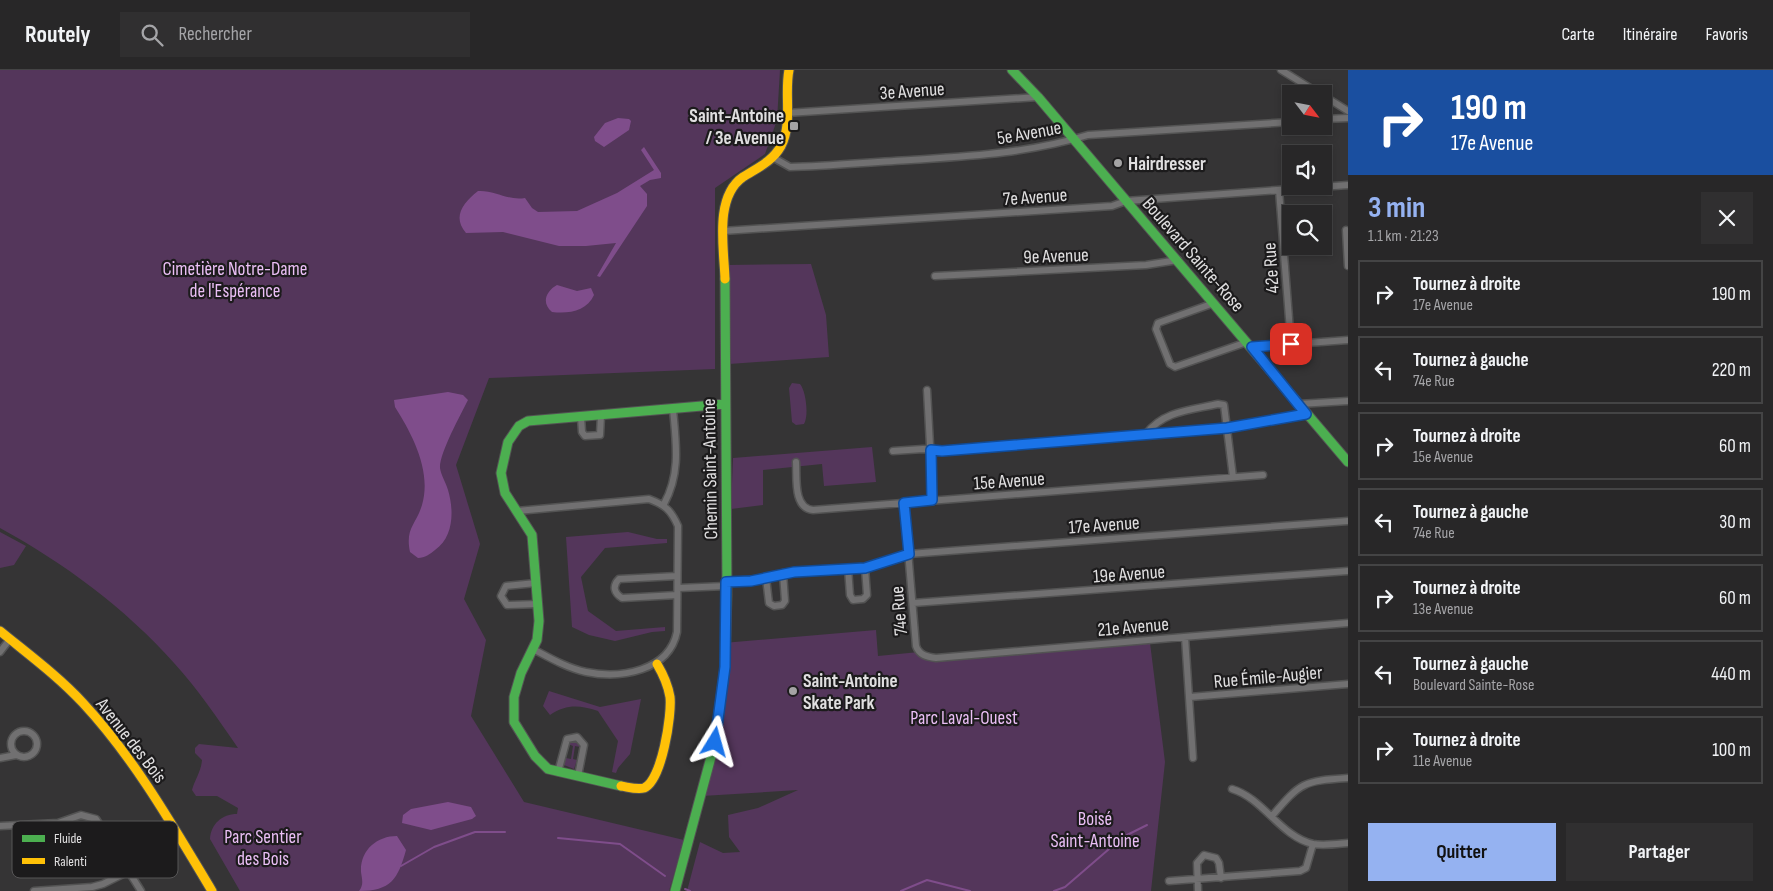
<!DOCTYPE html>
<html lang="fr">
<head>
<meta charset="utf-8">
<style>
	body { margin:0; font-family:"Sofia Sans Condensed",sans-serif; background:#302f30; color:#f1f3f6; height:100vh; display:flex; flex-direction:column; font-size:19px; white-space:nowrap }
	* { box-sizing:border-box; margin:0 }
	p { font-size:16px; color:#a5a5a8 }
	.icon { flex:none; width:28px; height:28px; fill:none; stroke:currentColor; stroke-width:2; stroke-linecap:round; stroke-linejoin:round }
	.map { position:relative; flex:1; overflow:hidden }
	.details { display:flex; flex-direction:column; background:#282728; width:425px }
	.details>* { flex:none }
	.guide { background:#1a4fa0; color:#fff; overflow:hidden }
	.needle { width:32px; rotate:122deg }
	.controls { position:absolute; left:1282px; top:15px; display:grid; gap:10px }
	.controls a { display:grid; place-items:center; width:50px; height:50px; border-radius:0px; background:#282728; box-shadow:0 2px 8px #0003,0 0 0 1px #444445; font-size:25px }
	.pin { position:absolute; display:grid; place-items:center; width:42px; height:42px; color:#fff; margin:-21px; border-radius:10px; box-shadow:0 2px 8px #0006 }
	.me { position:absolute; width:55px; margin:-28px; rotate:8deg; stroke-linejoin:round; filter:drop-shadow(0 0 4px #0008) }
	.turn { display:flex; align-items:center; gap:18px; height:105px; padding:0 20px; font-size:22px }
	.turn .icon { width:65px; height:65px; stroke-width:2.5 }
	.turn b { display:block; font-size:35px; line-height:42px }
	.round { display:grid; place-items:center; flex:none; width:52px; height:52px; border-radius:0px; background:#302f30 }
	.head { display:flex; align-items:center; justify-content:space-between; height:85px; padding:0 20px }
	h1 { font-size:30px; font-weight:700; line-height:38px; color:#95b2f1 }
	.primary-button { display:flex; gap:10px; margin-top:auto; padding:10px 20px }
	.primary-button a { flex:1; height:58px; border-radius:0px; background:#95b2f1; color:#111; font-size:20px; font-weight:700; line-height:58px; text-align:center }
	.primary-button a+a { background:#302f30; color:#f1f3f6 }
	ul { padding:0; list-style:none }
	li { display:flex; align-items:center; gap:15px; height:68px; margin:0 10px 8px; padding:0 10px; border:2px solid #444445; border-radius:0px }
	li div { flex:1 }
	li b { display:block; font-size:19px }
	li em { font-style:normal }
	header { display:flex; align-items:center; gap:30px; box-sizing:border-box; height:70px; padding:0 25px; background:#282728; border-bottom:1px solid #444445 }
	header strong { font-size:24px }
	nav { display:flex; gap:28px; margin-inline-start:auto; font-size:18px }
	.search { width:350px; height:45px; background:#302f30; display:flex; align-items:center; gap:12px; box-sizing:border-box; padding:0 18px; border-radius:0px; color:#a5a5a8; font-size:19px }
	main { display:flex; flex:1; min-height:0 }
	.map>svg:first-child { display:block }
	.green { fill:#54365b }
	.water { fill:#7f4d8b }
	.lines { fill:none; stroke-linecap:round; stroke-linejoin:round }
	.stream { stroke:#7f4d8b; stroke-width:2 }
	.street-casing { stroke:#535353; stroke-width:9 }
	.fast-casing { stroke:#535353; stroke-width:11 }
	.slow-casing { stroke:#535353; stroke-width:11 }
	.street { stroke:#717071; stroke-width:6 }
	.fast { stroke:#4caf50; stroke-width:9 }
	.slow { stroke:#ffc107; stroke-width:9 }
	.route-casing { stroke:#114b97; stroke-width:12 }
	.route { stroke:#1a73e8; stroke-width:9 }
	.poi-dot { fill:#a4a3a4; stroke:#1c1b1c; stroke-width:2 }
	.labels { text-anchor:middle; stroke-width:4.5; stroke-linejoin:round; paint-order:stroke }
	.street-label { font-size:19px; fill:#e0dfe0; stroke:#1c1b1c }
	.poi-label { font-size:19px; font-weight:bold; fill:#e0dfe0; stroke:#1c1b1c; text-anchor:start }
	.park-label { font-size:19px; fill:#ebbff6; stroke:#1c1b1c }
	.key { fill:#1c1b1c; stroke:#575657; stroke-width:1 }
	.key-label { font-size:14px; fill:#e0dfe0 }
</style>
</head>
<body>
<header>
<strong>Routely</strong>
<div class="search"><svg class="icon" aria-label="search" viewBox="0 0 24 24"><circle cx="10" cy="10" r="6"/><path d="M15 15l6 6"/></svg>Rechercher</div>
<nav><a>Carte</a><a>Itinéraire</a><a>Favoris</a></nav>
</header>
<main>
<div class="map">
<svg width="1348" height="821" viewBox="0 0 1348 821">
	<rect width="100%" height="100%" fill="#353435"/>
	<!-- green -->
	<path class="green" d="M0 0H780L777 50 765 84 715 118V299L489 308 456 395 480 474 464 529 486 570 471 646 524 732 684 770 669 821H240L210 769C211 754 222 744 237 744L238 738 217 726H196L192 720C195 709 201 702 202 690L195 683V678L199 674 238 678C218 649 198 619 174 593 125 538 64 493 0 458Z
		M811 194 826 245 829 287 729 294 727 195Z
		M792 313 800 314C806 321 809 346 804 354L796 355 792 352 789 318Z
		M872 377 876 412 824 416 822 394 763 400V435L731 439 733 388Z
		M0 462 26 476 14 495 0 498Z
		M628 462 657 469H667V473L605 478 581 507 588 541 616 561 665 557V561L652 562 615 571 589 565 572 557 566 467Z
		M876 560 878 586 919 582 926 587 1150 573 1165 692 1151 821H687L700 772 723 783 740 782 729 767 728 745 758 738 798 720 702 726 715 672 723 573Z
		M549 621 600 637 641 629 630 684 618 698 616 703 612 702 618 671 598 641C579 635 567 634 550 645L543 636Z
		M576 670 580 677 575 676 573 689 577 690 574 699 564 695 566 688 571 689 573 676 568 674 571 671Z"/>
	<!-- water -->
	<path class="water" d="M618 48 629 49 631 51 629 60 604 77 595 71 594 67 605 53Z
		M644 77 661 103V108L650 110 640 116 647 124V136L600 207 597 206 616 173 586 176H559L503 162 466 163C452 147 463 133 478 121 495 120 508 131 525 128L532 138 538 142 577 141 617 123 654 100 641 80Z
		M557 215 577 221 591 218 594 225C587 241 569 244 552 242 541 233 546 221 557 215Z
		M448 322 463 325 468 330C461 344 439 384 440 398 441 405 446 413 448 420 454 440 454 467 435 480 430 484 425 488 418 488L410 482C405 458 416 455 422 435 432 401 412 364 395 337L394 330Z
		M448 732 471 737 476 746 472 749 431 760 402 753 403 745 411 739Z
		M397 766 406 780C398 809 391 821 359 821 364 814 362 810 361 802 360 780 377 766 397 766Z"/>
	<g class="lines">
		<!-- stream -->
		<path class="stream" d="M558 768 620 774 665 806
			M401 796 434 777 475 762H505
			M685 819 690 821
			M901 821 927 810 970 821
			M1054 821 1065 817 1123 767 1147 755"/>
		<!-- street casing -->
		<g class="street-casing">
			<path id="street" d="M1281 0 1320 24
				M1324 26 1348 41
				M787 43 1038 27
				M1324 49 1348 48
				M774 88 790 97C830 96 871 92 911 90 972 86 1029 83 1088 65L1291 52
				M1279 120 1291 274
				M1346 160 1348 196
				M723 161 1112 136 1126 131 1348 115
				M935 206 1146 195 1178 190
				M1214 233 1158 253 1156 259 1170 294 1175 297 1247 272
				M1252 277 1348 270
				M927 320 933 431
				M1299 334 1348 331
				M581 347 582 362 585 366 600 365 601 345
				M1146 364C1163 341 1191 340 1218 334L1224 335 1233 407
				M893 381 923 379 942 381 1227 358 1306 344
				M796 392C797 408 793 438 813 440L1263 405
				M904 433 916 576C919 585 927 587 936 588L1348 553
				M664 434C681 403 676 373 673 339
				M517 441 649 429C665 435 671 440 678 456L677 562C669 601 621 609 586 602 567 598 550 588 533 579
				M848 498 850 525 853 530 863 529 867 525 865 498
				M677 506 619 509C612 516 614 523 622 528L677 525
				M766 508 769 533 774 536 782 535 785 531 783 503
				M726 512 751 511 794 502 865 498 909 484 1348 451
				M536 513 506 516 501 526 507 535 538 534
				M678 518 726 516
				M913 533 1348 501
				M1185 567 1193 688
				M0 582 10 569
				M1190 627 1348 614
				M11 674a13 13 0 1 1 26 0a13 13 0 1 1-26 0Z
				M0 688 16 685
				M558 702 567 669 577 667 584 675 578 706
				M1232 719C1263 728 1281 767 1313 774 1324 776 1337 774 1348 773
				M1272 746C1301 712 1303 711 1348 708
				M0 756 58 753 81 745 96 749 141 821
				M1169 811 1300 801 1306 798 1313 774
				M34 821 92 817 103 814 129 801
				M1198 821 1197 793 1204 785 1216 788 1219 793 1221 808"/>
		</g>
		<!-- fast casing -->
		<g class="fast-casing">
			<path id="fast" d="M1012 0 1038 27 1348 392
				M621 716 548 699 535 686 514 652V627L521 603 537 570 539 551 532 465 505 423 501 403 508 372 519 356 528 351 725 334
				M675 821 715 672 725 597 727 524 725 209"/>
		</g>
		<!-- slow casing -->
		<g class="slow-casing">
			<path id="slow" d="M725 209C724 178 714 127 743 107 757 98 772 92 781 76 793 53 784 24 789 0
				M0 561C28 584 58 606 83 633 135 689 173 756 212 821
				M621 716C628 717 637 720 644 718 662 711 672 644 670 627 668 615 663 604 657 594"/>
		</g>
		<!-- street -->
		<use href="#street" class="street"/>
		<!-- fast -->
		<use href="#fast" class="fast"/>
		<!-- slow -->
		<use href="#slow" class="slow"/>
	</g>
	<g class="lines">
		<!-- route casing -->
		<g class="route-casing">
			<path id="route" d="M715 672 725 597 726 512 751 511 794 502 865 498 909 484 904 433 932 430 931 380 942 381 1227 358 1306 344 1252 277 1291 274"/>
		</g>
		<!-- route -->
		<use href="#route" class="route"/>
	</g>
	<!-- markers -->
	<g class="poi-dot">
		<rect x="789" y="51" width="10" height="10" rx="2.5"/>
		<circle cx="1118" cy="93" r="5"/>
		<circle cx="793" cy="621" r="5"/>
	</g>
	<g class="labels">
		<!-- street labels -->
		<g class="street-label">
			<text transform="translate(912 20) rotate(-4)" y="7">3e Avenue</text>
			<text transform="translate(1029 62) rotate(-10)" y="7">5e Avenue</text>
			<text transform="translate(1035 126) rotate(-4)" y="7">7e Avenue</text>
			<text transform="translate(1194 184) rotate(49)" y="7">Boulevard Sainte-Rose</text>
			<text transform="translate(1056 185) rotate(-2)" y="7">9e Avenue</text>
			<text transform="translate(1270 198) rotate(-94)" y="7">42e Rue</text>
			<text transform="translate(709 399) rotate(-91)" y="7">Chemin Saint-Antoine</text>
			<text transform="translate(1009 410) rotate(-4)" y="7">15e Avenue</text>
			<text transform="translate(1104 454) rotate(-4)" y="7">17e Avenue</text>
			<text transform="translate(1129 503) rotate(-4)" y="7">19e Avenue</text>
			<text transform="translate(898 541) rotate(-95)" y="7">74e Rue</text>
			<text transform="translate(1133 556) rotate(-5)" y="7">21e Avenue</text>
			<text transform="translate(1268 606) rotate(-5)" y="7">Rue Émile-Augier</text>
			<text transform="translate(132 670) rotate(52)" y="7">Avenue des Bois</text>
		</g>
		<!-- poi labels -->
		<g class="poi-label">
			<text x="784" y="52" text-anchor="end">Saint-Antoine<tspan x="784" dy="22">/ 3e Avenue</tspan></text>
			<text x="1128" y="100">Hairdresser</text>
			<text x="803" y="617">Saint-Antoine<tspan x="803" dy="22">Skate Park</tspan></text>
		</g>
		<!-- park labels -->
		<g class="park-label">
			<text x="235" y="205">Cimetière Notre-Dame<tspan x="235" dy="22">de l'Espérance</tspan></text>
			<text x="964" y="654">Parc Laval-Ouest</text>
			<text x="1095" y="755">Boisé<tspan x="1095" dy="22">Saint-Antoine</tspan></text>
			<text x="263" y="773">Parc Sentier<tspan x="263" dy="22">des Bois</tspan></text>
		</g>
	</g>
	<!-- legend -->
	<rect x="12" y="751" width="166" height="57" rx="8" class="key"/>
	<rect x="22" y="765" width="23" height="7" fill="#4caf50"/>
	<rect x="22" y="788" width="23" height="6" fill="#ffc107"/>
	<g class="key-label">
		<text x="54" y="773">Fluide</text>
		<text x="54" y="796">Ralenti</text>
	</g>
</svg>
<div class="controls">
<a><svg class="needle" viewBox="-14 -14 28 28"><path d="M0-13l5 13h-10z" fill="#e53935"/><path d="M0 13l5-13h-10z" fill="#a5a5a8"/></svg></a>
<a><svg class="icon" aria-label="sound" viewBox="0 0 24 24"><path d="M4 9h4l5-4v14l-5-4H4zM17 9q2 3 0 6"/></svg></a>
<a><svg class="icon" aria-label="search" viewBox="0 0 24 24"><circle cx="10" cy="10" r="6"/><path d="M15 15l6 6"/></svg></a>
</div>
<div class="pin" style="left:1291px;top:274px;background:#d93025"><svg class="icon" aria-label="arrive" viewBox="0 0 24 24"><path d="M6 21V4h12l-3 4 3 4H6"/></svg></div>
<svg class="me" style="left:715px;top:672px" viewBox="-20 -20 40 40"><path d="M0-17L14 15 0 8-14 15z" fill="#1a73e8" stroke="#fff" stroke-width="4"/></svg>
</div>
<section class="details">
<div class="guide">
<div class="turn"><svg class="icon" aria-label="right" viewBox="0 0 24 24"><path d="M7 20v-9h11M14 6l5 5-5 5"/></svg><div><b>190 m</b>17e Avenue</div></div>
</div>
<div class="head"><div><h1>3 min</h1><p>1.1 km · 21:23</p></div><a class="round"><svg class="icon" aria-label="close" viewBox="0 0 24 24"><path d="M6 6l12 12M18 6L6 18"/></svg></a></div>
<ul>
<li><svg class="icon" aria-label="right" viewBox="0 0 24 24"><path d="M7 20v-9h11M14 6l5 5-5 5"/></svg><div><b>Tournez à droite</b><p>17e Avenue</p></div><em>190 m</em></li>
<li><svg class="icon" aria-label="left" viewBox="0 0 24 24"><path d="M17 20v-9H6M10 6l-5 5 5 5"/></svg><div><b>Tournez à gauche</b><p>74e Rue</p></div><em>220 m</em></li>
<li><svg class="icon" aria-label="right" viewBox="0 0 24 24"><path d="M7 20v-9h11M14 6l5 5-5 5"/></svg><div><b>Tournez à droite</b><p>15e Avenue</p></div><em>60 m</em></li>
<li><svg class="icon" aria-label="left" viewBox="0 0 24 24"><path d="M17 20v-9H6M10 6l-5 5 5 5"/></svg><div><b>Tournez à gauche</b><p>74e Rue</p></div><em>30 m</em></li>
<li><svg class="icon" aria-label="right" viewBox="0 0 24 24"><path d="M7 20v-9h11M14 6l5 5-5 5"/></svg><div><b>Tournez à droite</b><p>13e Avenue</p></div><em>60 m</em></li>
<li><svg class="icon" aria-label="left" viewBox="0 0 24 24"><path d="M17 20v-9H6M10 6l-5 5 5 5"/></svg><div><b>Tournez à gauche</b><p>Boulevard Sainte-Rose</p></div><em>440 m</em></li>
<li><svg class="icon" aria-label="right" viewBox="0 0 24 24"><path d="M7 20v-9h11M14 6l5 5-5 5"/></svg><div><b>Tournez à droite</b><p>11e Avenue</p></div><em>100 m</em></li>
</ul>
<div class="primary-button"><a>Quitter</a><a>Partager</a></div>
</section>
</main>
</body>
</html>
